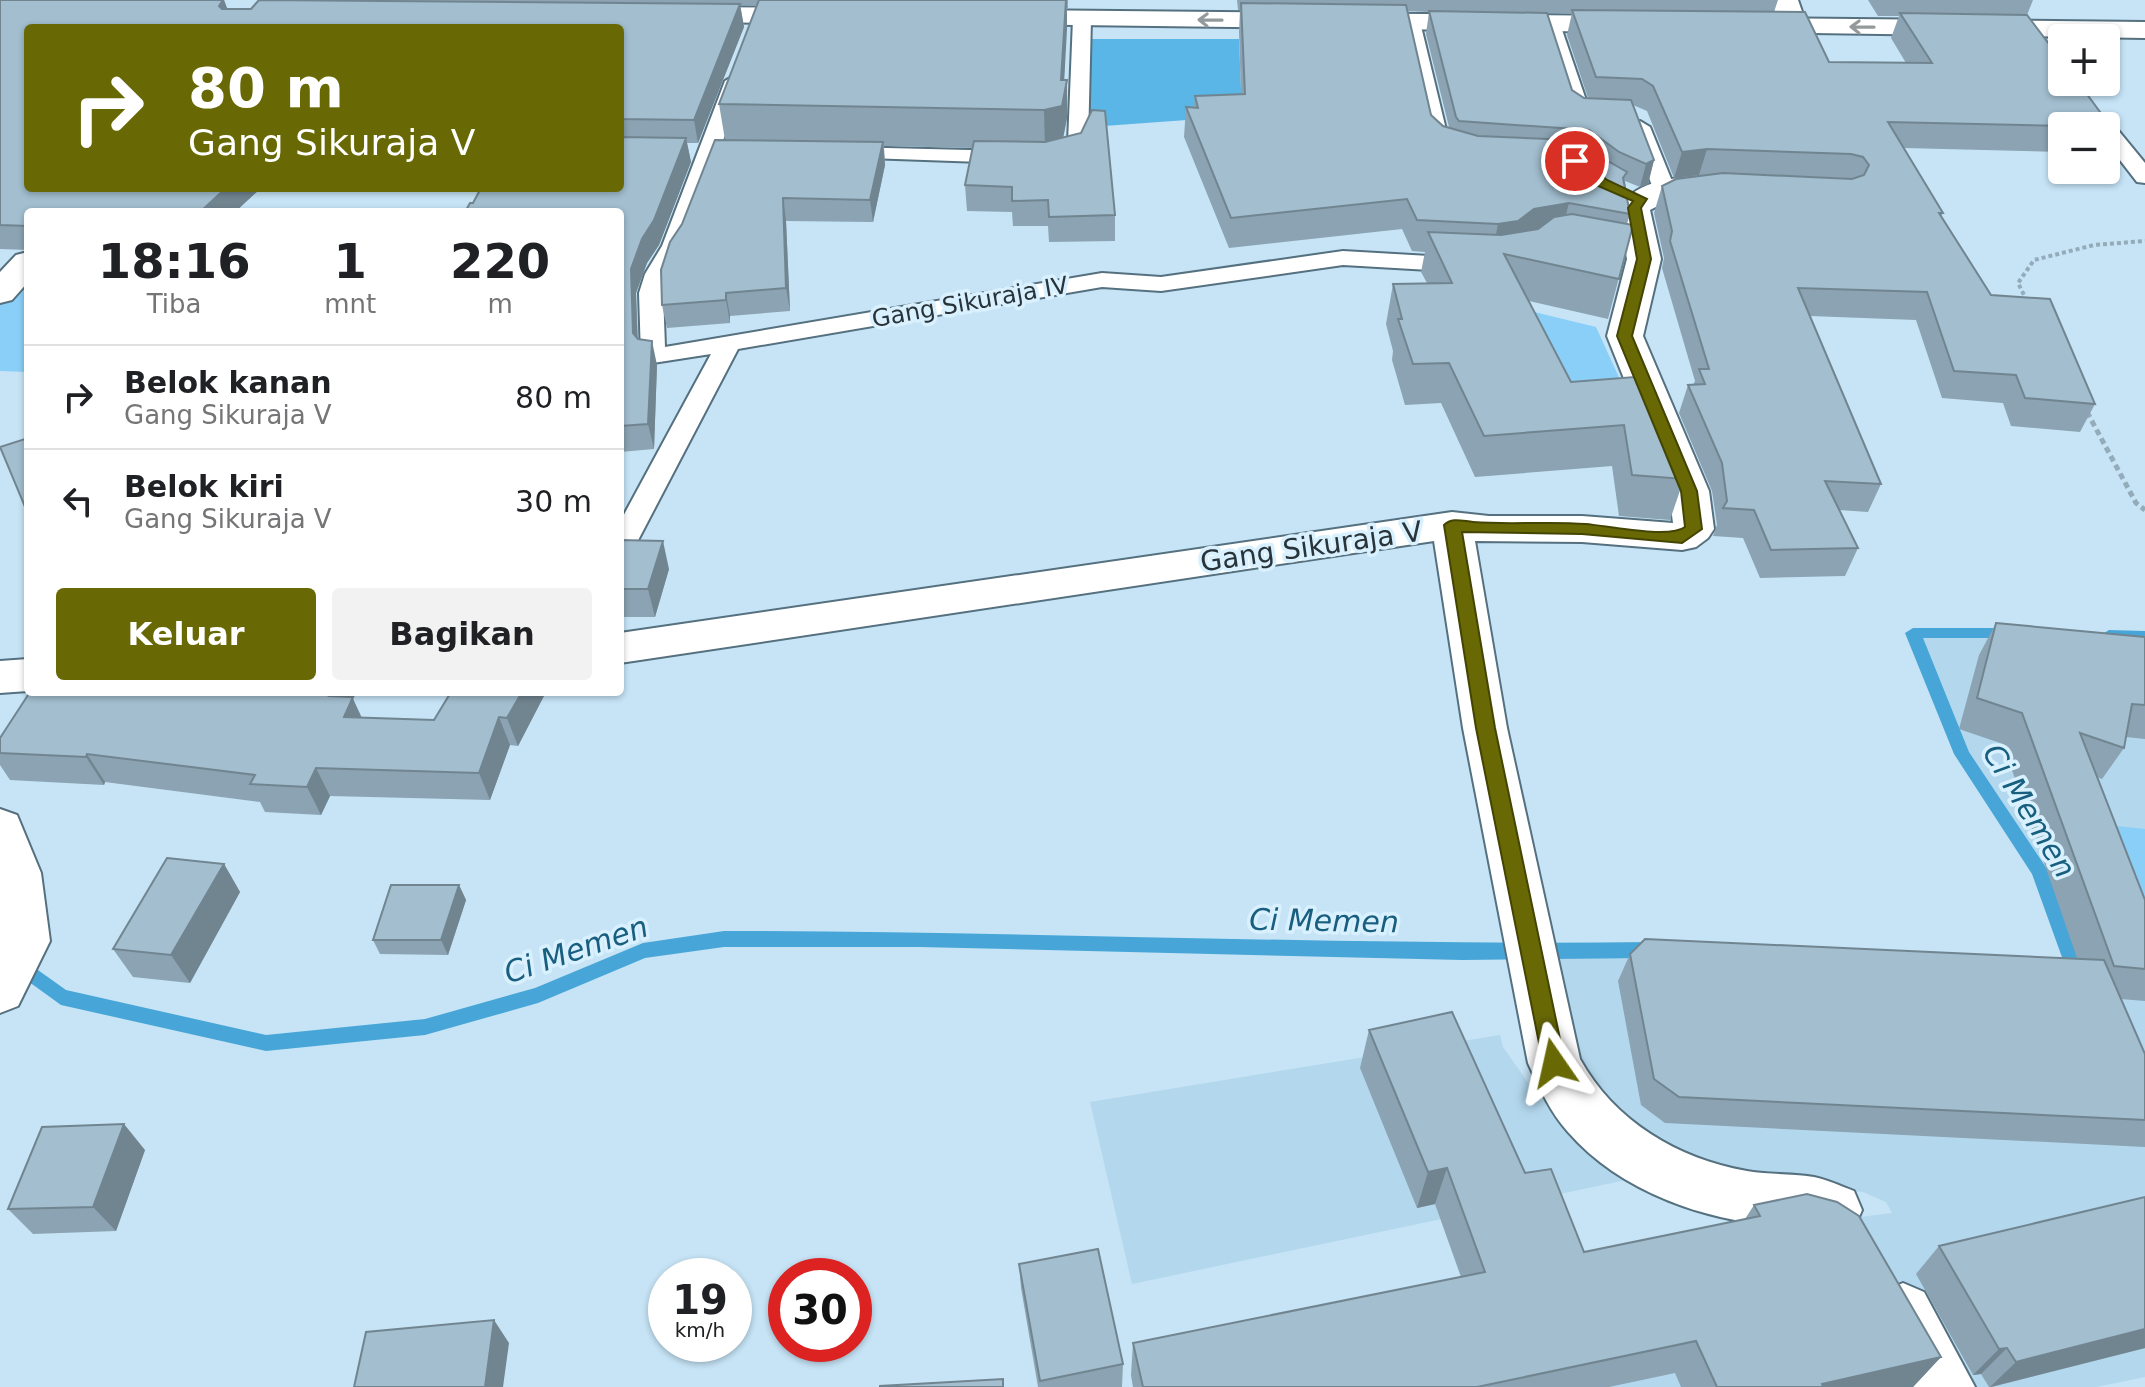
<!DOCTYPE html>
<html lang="id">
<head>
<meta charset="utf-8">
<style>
	body { margin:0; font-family:"DejaVu Sans",sans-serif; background:#f2f2f2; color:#202124; height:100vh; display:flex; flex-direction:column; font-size:30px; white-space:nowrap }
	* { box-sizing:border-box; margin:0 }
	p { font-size:26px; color:#757577 }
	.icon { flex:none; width:44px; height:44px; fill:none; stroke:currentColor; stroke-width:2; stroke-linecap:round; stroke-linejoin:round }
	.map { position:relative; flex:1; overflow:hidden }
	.side { position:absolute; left:24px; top:208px; width:600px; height:488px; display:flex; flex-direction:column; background:#fff; border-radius:8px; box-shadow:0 2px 6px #0004 }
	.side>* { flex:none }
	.top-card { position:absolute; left:24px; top:24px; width:600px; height:168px; border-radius:8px; box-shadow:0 2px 6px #0004; background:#686905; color:#fff; overflow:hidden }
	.fabs { position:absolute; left:2048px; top:24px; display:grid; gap:16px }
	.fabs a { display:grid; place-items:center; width:72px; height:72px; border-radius:8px; background:#fff; box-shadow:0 2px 6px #0004; font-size:40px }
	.speed { position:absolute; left:648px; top:1258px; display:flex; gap:16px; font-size:40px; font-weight:700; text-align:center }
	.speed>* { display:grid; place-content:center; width:104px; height:104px; border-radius:50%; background:#fff; box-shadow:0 2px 6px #0004; line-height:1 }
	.speed small { font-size:20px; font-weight:400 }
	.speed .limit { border:12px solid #d22; background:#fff; color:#111 }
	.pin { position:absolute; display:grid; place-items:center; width:68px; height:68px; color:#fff; margin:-34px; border:4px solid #fff; border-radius:50%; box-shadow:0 2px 8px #0007 }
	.me { position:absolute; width:88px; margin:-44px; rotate:349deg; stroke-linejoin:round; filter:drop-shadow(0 0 6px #0008) }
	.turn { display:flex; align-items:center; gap:28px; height:168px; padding:0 32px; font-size:36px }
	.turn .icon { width:104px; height:104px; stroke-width:2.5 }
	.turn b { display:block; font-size:56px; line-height:68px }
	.eta { display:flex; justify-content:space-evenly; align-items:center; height:136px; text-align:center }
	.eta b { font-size:48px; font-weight:700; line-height:56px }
	.cta { display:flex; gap:16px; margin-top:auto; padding:16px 32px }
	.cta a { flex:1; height:92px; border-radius:8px; background:#686905; color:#fff; font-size:32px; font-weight:700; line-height:92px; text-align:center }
	.cta a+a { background:#f2f2f2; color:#202124 }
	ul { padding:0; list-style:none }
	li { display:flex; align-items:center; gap:24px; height:104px; padding:0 32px; border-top:2px solid #e0e0e0 }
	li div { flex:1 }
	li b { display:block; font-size:30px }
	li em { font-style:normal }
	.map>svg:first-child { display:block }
	.built { fill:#b3d7ed }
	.green { fill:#8acff7 }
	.forest { fill:#59b6e7 }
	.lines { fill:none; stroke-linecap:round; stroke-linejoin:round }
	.stream { fill:#47a6d7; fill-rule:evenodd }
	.service-casing { stroke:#55707f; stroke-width:4 }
	.minor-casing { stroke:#55707f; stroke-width:4 }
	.trunk-casing { stroke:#55707f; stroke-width:4 }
	.path-far1 { stroke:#94acba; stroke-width:4; stroke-dasharray:4 3; stroke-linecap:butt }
	.path { stroke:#94acba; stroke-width:5; stroke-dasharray:6 4; stroke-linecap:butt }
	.service { fill:#fff; fill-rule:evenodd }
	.minor { fill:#fff; fill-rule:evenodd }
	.trunk { fill:#fff; fill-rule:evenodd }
	.wall { fill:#8ba3b2; fill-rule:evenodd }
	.shaded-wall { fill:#718591 }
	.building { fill:#a2becf; stroke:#718591; stroke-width:2 }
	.oneway { stroke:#949a9c }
	.route { fill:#686905; stroke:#444403; stroke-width:2 }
	.labels { text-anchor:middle; stroke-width:7; stroke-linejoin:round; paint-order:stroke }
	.far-street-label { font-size:24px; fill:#28343a; stroke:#d9f0fe }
	.street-label { font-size:28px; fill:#28343a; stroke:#d9f0fe }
	.water-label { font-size:30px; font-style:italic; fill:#175e7f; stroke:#d9f0fe }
</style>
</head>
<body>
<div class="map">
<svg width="2145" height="1387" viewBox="0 0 2145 1387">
	<rect width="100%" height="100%" fill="#c6e4f6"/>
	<!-- built -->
	<path class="built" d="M1918 635 2145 645V1377L2096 1387H1133L1131 1375 1727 1253 1820 1222 1892 1213 1886 1202 1863 1192 1750 1183 1691 1173 1581 1087 1549 955 2083 980 2046 870 1966 752Z
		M1500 1035 1503 1047 1536 1094 1636 1178 1132 1284 1090 1102Z"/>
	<!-- green -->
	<path class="green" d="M0 275 28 276V372L0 371Z
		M1501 304 1596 327 1633 408 1556 414Z
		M2107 825 2145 829V939Z"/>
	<!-- forest -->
	<path class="forest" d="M1088 39H1239L1242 116 1090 127Z"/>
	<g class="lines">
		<!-- stream -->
		<path class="stream" d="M1913 628H2010L2018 633 2010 638H1923L1969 752 2049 872 2084 968 2082 973 2075 976 2059 972 2057 967 2063 960 2032 874 1954 754 1905 633Z
			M2109 630 2145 631V641L2104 639 2101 635Z
			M724 931C1034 931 1345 946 1655 942L1661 945 1664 950 1661 955 1655 958 1462 960 919 947H724L645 958 538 1003 425 1035 266 1051 61 1005 0 961V943L66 990 266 1035 425 1019 535 988 643 943Z"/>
		<!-- service casing -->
		<g class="service-casing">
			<path id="service" d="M1082 13 1091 19 1088 143 1080 155 1054 163 1043 157 1068 143 1073 19Z
				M1411 16 1420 22 1449 142 1458 151 1454 155H1440L1429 144 1402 22Z
				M1551 18 1560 24 1588 106 1604 109 1607 113 1604 117 1580 118 1570 112 1542 24Z
				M735 75 745 81 684 246 669 274 663 293 665 347 1102 273 1161 277 1343 251 1464 258 1472 260 1475 265 1472 270 1464 272 1343 265 1161 291 1102 287 738 349 634 548 630 555 620 557V522L711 354 653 363 644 361 641 356 639 293 645 274 662 246 725 81Z
				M1640 121 1650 127 1676 191 1673 196H1657L1654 191 1630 127Z
				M2106 122 2113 124 2145 163V183L2137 182 2106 142V126H2097Z
				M846 147 1010 151 1021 157 1010 163 839 157 835 153Z"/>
		</g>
		<!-- minor casing -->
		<g class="minor-casing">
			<path id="minor" d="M1770 0H1798L1807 26 1803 32 1793 34 1783 32Z
				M1718 177 1729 180 1734 187 1729 194 1673 198 1650 210 1661 259 1643 336 1709 491 1714 529 1708 538 1696 547 1682 550 1582 542 1475 541 1507 728 1580 1059C1614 1121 1678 1159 1747 1171 1769 1175 1791 1173 1814 1177 1828 1180 1841 1186 1854 1191L1862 1210 1854 1229C1827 1239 1817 1229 1789 1227 1709 1222 1622 1194 1568 1132 1550 1112 1539 1087 1528 1063L1463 728 1434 541 620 663V633L1452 512 1489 516H1582L1673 523 1669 491 1607 336 1627 259 1618 208C1640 176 1683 177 1718 177Z
				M28 252V282L12 300 0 303V272L16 255Z
				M28 659V691L0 693V661Z
				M0 809 17 815 41 873 50 941 18 1006 0 1013Z
				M1903 1283 1924 1292 1975 1387H1912L1874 1312 1882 1292Z"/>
		</g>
		<!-- trunk casing -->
		<g class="trunk-casing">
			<path id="trunk" d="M682 7 814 8 824 10 828 16 824 22 814 24 672 21 668 15 672 9Z
				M1006 10 1630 16 1640 18 1644 24 1640 30 1630 32 996 24 992 18 996 12Z
				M1754 18 2145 22V38L1744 32 1740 26 1744 20Z"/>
		</g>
		<!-- path-far1 -->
		<path class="path-far1" d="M2027 301 2018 283 2034 260 2094 245 2145 241"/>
		<!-- path -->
		<path class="path" d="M2087 412 2136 503 2145 510"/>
		<!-- service -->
		<use href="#service" class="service"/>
		<!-- minor -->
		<use href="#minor" class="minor"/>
		<!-- trunk -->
		<use href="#trunk" class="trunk"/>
	</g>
	<!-- wall -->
	<path class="wall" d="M0 0H224L227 9H251L259 0H226H1068V8H1067L1064 80 1067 118 1063 137 1115 215V241L1049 242 1048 226H1013L1012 212 967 211 965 185 973 148 884 146 885 165 873 222 786 221 790 311 730 316V323L667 328 662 305 682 224 725 140 719 104 757 5H740L744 27 698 143H687L691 162 659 245 647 263 636 293 638 339 657 365 654 449 620 452V212L473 203 481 188H573L571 190 579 191 620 188V28H28L74 190H84L86 188H261L235 212H28V250L0 249Z
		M1237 0H1778L1774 12 1829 62 1906 63 1891 38 1899 16H1878L1868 0H2033L2027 15 2111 127 2106 137V126H2062V152L1904 148 1943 213 1941 217 1991 295 2095 404 2080 432 2011 426 2003 403 1942 398 1916 320 1810 316 1881 484 1868 512 1839 510 1858 548 1845 576 1760 578 1743 538 1713 536 1717 525 1712 491 1679 413 1688 385H1693L1695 381 1662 268 1664 258 1654 213 1662 186 1705 175 1674 178 1647 111 1633 105 1654 160 1648 184 1640 187 1625 181 1630 214 1627 224 1633 225 1608 319 1529 301 1571 382 1648 376 1684 479 1670 520 1619 516 1612 466 1475 477 1441 403 1405 405 1392 360 1393 351 1386 324 1393 284 1427 283 1421 272 1425 252 1412 251 1402 229 1229 248 1184 137 1186 107 1194 108 1195 96 1241 94 1239 32 1240 10H1238ZM1407 11 1429 12 1426 34 1449 127 1443 126 1431 115ZM1547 13H1572L1567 35 1588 98H1584L1572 90Z
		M620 540 669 569 655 617H620Z
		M1996 623 2145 637V739L2126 737 2124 748 2102 779 2097 777 2145 900V1001L2121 999 2145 1054V1147L1665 1123 1641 1105 1618 981 1630 954 2077 958 2003 744 1959 729 1979 655Z
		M451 692H546L518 746 510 745 490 800 330 796 321 815 265 812 260 802 105 782 104 785 10 780 0 765V738L353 699 362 718 434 720Z
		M224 864 240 892 190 983 133 977 113 949Z
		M459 885 466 900 448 955 380 954 373 940Z
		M1369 1030 1525 1173 1584 1252 1745 1219 1754 1205 1941 1357 1913 1387H1681L1675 1373 1609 1387H1133L1131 1375 1133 1343 1461 1277 1435 1204 1417 1208 1360 1068Z
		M145 1150 116 1231 33 1234 8 1209Z
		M2145 1197V1348L1992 1387H1989L1981 1374 1973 1375 1916 1274 1939 1246Z
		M1019 1264 1123 1364 1122 1387H1038L1021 1288Z"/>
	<!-- shaded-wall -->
	<path class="shaded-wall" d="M223 0H224L232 21 219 6Z
		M1067 0V30L1063 101 1067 80V118L1062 144 1045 149 1044 110 1061 80Z
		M740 4 744 27 698 143 694 120Z
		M686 138 691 162 659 245 647 263 636 293 638 358 633 333 631 269 642 239Z
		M883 142 885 165 873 222 870 200Z
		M1707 149 1699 175 1674 178 1682 152Z
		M1654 160 1648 184 1640 187 1646 164Z
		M45 188H76L57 210Z
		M226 188H261L235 212H200Z
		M783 198 786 221 790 311 786 288Z
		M1569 203 1561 234 1492 255 1498 224 1534 209Z
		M726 293 730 316V323L726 300Z
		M652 341 657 365 654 449 648 424Z
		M663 541 669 569 655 617 648 589Z
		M331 692H356L353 699 365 725 357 745 329 696Z
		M522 692H546L518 746 507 718Z
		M499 717 510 745 490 800 479 773Z
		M87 754 105 782 104 785 86 757Z
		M316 768 330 796 321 815 307 787Z
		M224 864 240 892 190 983 171 955Z
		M459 885 466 900 448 955 441 940Z
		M124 1124 145 1150 116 1231 93 1207Z
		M1447 1168 1435 1204 1417 1208 1428 1172Z
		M494 1320 509 1343 503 1387H485Z
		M2145 1329V1348L1990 1387 2016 1362Z
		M2007 1348 1981 1374 1973 1375 1999 1349Z
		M1941 1357 1913 1387H1819L1822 1384Z"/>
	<!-- building -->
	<path class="building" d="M0 0H223L219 6 222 9H251L259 0 740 4 694 120 620 119V28H28V188H45V190H84L86 188H226L200 212H28V226L0 225Z
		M759 0H1066L1061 80H1067L1062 106 1044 110 719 104Z
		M1241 3 1406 5 1431 115 1443 126 1478 136 1571 140 1627 172 1623 178 1630 214 1569 203 1534 209 1518 221 1498 224 1417 220 1407 199 1231 218 1186 107 1198 108 1195 96 1245 94Z
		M1572 10 1805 12 1829 62 1932 63 1900 13 2027 15 2062 61V82H2078L2111 127 1888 122 1943 213H1939L1991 295 2050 299 2095 404 2025 398 2016 375 1954 371 1927 292 1798 288 1881 484 1825 481 1858 548 1771 550 1754 510 1723 508 1727 501 1722 463 1688 385 1705 384 1699 369H1709L1670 241 1672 231 1662 186 1676 179 1723 173 1852 179 1864 175 1869 165 1863 157 1851 154 1707 149 1682 152 1653 86 1642 79 1596 77Z
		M1429 11 1547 13 1572 90 1584 98 1631 100 1654 160 1646 164 1619 152 1589 130 1459 121 1456 117Z
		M1092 110 1105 111 1115 215 1049 217 1048 200 1012 201V187L965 185 974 141 1045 142 1081 133Z
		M620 137 686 138 654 220 642 239 631 269 633 333 638 339 652 341 648 424 620 426V212H465L470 203H473L481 188H554L579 191 581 188H620Z
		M715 140 883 142 870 200 783 198 786 288 726 293V300L662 305 661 270 670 242 682 224Z
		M1572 214 1633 225 1619 279 1504 254 1571 382 1648 376 1680 451 1684 479 1632 475 1624 425 1484 436 1449 363 1413 364 1398 319H1402L1393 284 1452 283 1428 232 1501 235 1538 229 1554 217Z
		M28 438V514L0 447Z
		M620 540 663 541 648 589H620Z
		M1996 623 2145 637V705L2132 704 2124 748 2080 733 2145 900V969L2114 966 2022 713 1977 698Z
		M30 692H331L329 696 353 697 344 717 434 720 451 692H522L507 718 499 717 479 773 316 768 307 787 250 784 255 775 87 754 86 757 0 753V738Z
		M167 858 224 864 171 955 113 949Z
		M391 885H459L441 940H373Z
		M1645 939 2104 960 2145 1054V1120L1679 1097 1654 1079 1630 954Z
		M1452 1012 1525 1173 1551 1169 1584 1252 1760 1216 1754 1205 1807 1194 1837 1202 1859 1216 1941 1357 1822 1384 1823 1387H1717L1696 1341 1477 1387H1143L1133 1343 1485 1272 1447 1168 1428 1172 1369 1030Z
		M124 1124 93 1207 8 1209 42 1127Z
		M2145 1197V1329L2016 1362 2007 1348 1999 1349 1939 1246Z
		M1098 1249 1123 1364 1040 1381 1019 1264Z
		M494 1320 485 1387H354L366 1332Z
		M1003 1379V1387H880V1386Z"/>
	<!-- one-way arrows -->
	<defs><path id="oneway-shaft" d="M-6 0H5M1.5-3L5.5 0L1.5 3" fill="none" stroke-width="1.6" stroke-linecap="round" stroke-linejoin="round" transform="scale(2)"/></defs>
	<g class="oneway">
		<use href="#oneway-shaft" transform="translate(1210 20) rotate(-179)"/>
		<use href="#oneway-shaft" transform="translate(1862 27) rotate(-179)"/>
	</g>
	<!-- route -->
	<path class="route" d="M1571 158H1580L1607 180 1647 199 1641 208 1651 259 1632 336 1697 491 1702 529 1682 543 1582 534 1462 532 1495 728 1565 1063 1562 1070 1554 1073 1546 1070 1543 1063 1476 728 1444 525C1452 517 1462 521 1473 522 1511 525 1549 521 1586 524 1608 526 1669 539 1685 527L1681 491 1617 336 1637 259 1628 208 1633 201 1598 186 1571 164Z"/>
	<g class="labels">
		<!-- far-street labels -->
		<g class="far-street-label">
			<text transform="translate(970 302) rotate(-10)" y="8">Gang Sikuraja IV</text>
		</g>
		<!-- street labels -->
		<g class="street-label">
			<text transform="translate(1311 546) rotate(-8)" y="10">Gang Sikuraja V</text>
		</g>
		<!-- water labels -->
		<g class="water-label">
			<text transform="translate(2029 811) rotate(59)" y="10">Ci Memen</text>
			<text transform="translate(1324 921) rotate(1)" y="10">Ci Memen</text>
			<text transform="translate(576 950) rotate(-19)" y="10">Ci Memen</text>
		</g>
	</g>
</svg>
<div class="fabs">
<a>+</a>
<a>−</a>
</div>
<div class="speed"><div>19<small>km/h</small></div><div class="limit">30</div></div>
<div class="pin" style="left:1575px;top:161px;background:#d93025"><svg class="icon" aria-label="arrive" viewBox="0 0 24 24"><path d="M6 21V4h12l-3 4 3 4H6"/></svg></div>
<svg class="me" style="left:1554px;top:1063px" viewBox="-20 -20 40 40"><path d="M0-17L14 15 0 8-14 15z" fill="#686905" stroke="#fff" stroke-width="4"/></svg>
<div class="top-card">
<div class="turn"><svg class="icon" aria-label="right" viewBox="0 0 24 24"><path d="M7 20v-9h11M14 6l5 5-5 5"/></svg><div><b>80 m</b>Gang Sikuraja V</div></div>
</div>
<section class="side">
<div class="eta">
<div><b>18:16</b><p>Tiba</p></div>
<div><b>1</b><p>mnt</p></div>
<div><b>220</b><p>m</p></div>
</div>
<ul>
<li><svg class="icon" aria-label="right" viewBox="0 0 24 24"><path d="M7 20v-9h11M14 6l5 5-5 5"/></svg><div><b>Belok kanan</b><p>Gang Sikuraja V</p></div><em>80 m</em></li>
<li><svg class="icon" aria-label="left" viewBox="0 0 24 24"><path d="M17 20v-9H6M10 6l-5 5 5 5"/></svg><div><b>Belok kiri</b><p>Gang Sikuraja V</p></div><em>30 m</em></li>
</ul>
<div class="cta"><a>Keluar</a><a>Bagikan</a></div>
</section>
</div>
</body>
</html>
